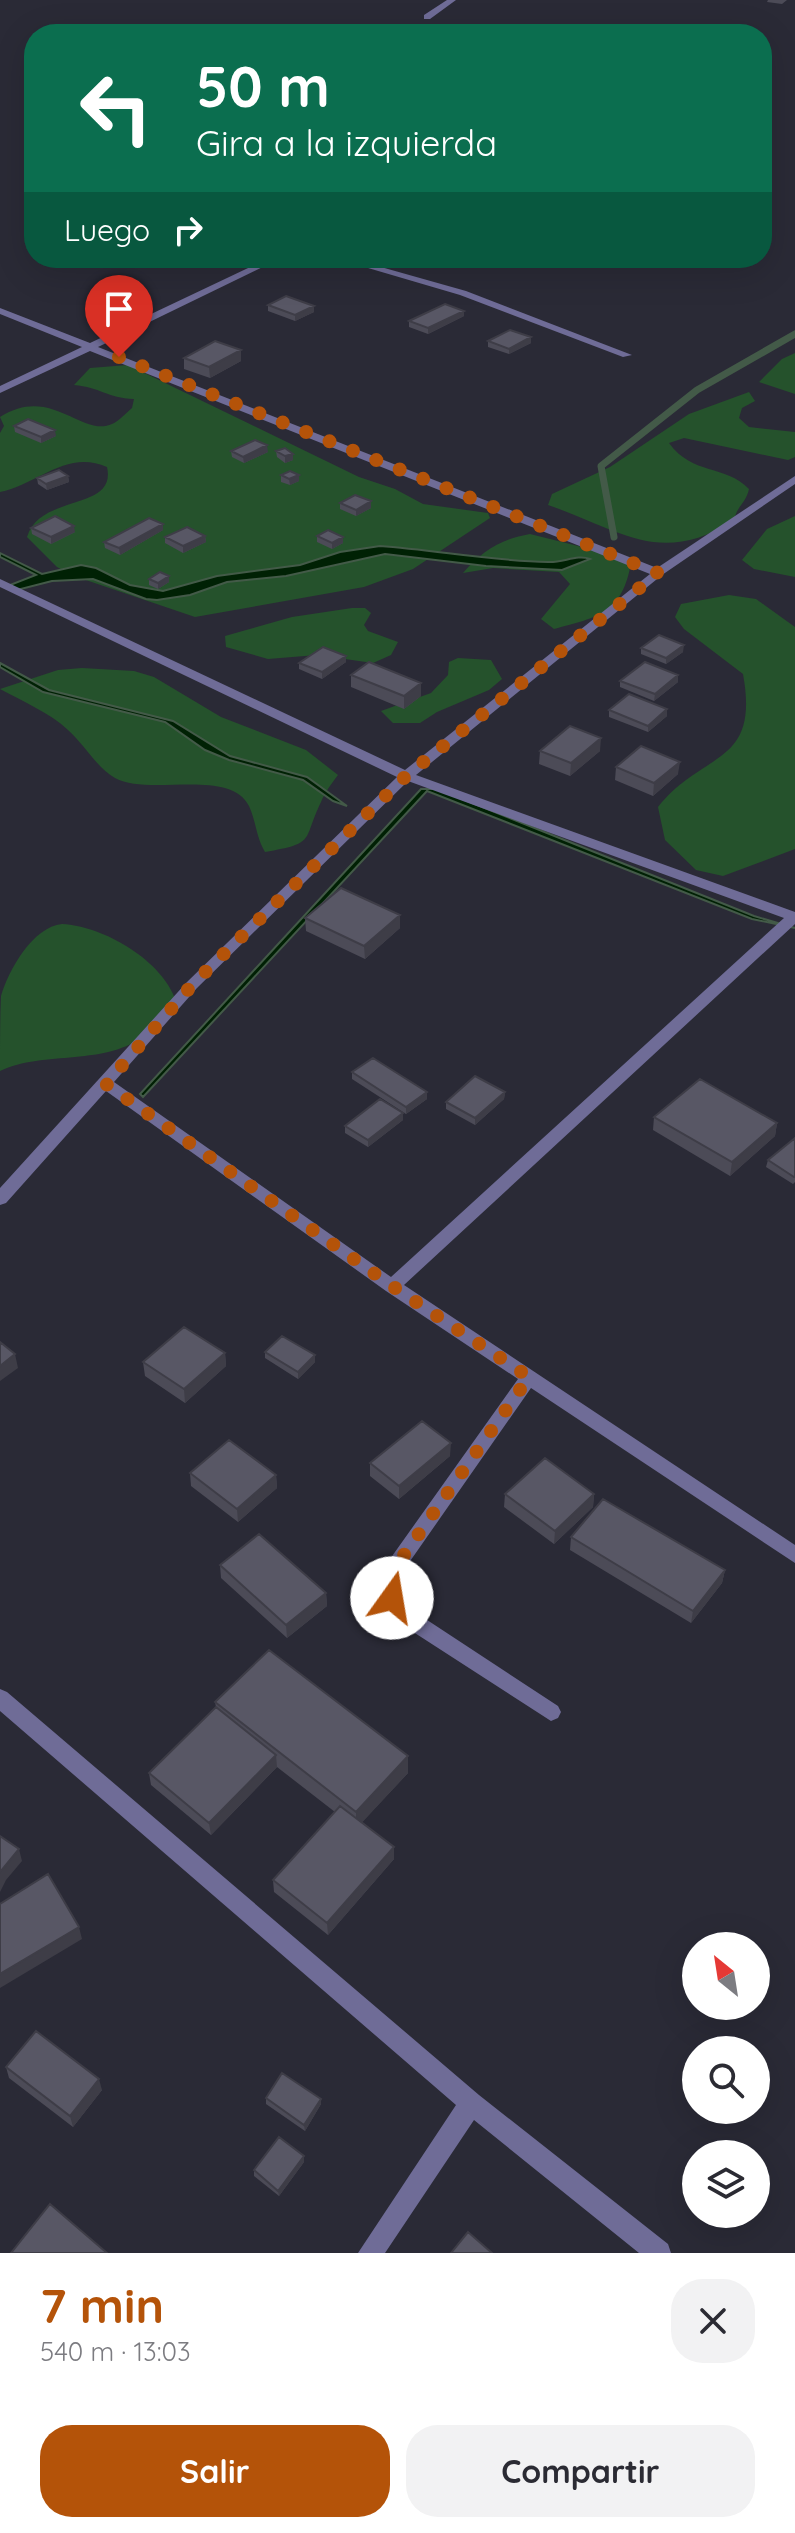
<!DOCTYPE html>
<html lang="es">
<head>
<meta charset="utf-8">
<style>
	body { margin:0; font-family:Quicksand,sans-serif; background:#f2f2f3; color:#2b2b33; height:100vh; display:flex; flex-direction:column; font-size:30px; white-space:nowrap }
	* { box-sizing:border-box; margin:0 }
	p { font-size:26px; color:#7c7c81 }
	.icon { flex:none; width:44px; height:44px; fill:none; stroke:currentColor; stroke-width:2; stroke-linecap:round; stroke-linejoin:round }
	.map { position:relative; height:2253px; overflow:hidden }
	.sheet { display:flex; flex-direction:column; background:#fff; flex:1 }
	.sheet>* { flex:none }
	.guide { position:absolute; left:24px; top:24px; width:748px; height:244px; border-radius:32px; box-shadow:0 8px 32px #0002; background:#0b6e4f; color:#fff; overflow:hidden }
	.needle { width:52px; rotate:330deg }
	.controls { position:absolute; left:682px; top:1932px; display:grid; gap:16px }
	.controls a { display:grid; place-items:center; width:88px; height:88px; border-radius:50%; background:#fff; box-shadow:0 8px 32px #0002; font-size:40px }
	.pin { position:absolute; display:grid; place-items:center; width:68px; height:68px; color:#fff; margin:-82px -34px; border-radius:50% 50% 50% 0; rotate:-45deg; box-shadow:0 0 8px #0007 }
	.pin .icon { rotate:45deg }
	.me { position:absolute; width:88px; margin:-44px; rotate:13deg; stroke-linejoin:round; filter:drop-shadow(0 0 6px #0008) }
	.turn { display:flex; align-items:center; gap:28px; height:168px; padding:0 40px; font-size:36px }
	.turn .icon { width:104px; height:104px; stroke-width:2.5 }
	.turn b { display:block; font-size:56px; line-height:68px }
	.then { display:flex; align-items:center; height:76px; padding:0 40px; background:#0003; gap:16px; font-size:30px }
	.round { display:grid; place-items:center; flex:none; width:84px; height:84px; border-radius:32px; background:#f2f2f3 }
	.head { display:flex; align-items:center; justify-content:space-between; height:136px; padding:0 40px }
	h1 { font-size:48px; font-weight:800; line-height:60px; color:#b45309 }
	.action { display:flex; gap:16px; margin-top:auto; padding:16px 40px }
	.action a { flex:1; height:92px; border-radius:32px; background:#b45309; color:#fff; font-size:32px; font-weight:800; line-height:92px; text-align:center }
	.action a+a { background:#f2f2f3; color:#2b2b33 }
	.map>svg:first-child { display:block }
	.green { fill:#25522c }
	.water { fill:#002104; stroke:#435a48; stroke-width:2 }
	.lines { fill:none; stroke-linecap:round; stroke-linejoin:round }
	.stream { stroke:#435a48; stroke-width:7 }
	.street { fill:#6f6c97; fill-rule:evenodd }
	.wall { fill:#4c4b57 }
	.shaded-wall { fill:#3e3d47 }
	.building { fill:#585765; stroke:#3e3d47; stroke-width:2 }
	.route { stroke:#b45309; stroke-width:14; stroke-dasharray:0 25.2 }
</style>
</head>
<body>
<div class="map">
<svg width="795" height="2253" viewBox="0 0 795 2253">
	<rect width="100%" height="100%" fill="#2a2a36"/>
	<!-- green -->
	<path class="green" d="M795 353V394L759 382 782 359Z
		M128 365 359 477 395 489 423 504 488 513 490 518 413 569 364 587 195 617 74 576 57 567 27 537C40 493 117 512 107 467 67 449 38 484 0 492V433L4 426 0 417C51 384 82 438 112 424 119 421 126 413 132 408L134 399C107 398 100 387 74 385L90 368Z
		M749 392 755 401 742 408 739 418 749 427 795 432V457L788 460 684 438 669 443C693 476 725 464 749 489 746 503 737 506 734 520 660 568 619 529 548 505L552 494 610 467 689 414Z
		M795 516V577L754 569 742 560 767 529Z
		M530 534 614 555 631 563C622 613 599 617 554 629L541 619 570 584 559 572 493 568 463 573C482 551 501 539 530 534Z
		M729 595 756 599 795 627V849L723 876 696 870 665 840 658 807C703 750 760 767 743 674L684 629 675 617 681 604Z
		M352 608H365L371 613 364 625 368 631 398 642 391 655 373 663 317 655 268 659 226 647 225 636 292 617Z
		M458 658 491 660 502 679 489 690 437 712 420 723H393L381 711 431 693 448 675 449 662Z
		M82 668 134 671 154 677 221 717 306 750 338 775C332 783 325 792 321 802 302 841 317 843 265 852 256 837 256 821 249 806 229 767 149 797 115 778 97 768 84 744 68 730 50 713 22 701 0 689L58 670Z
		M62 924C104 926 163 961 176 1001 166 1012 157 1025 146 1034 107 1067 44 1050 0 1071 0 1049 0 1017 1 996 9 969 33 927 62 924Z"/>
	<!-- water -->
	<path class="water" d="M380 546C436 550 491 561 548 562 563 563 577 554 590 559L562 570 486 566 385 554 286 576 227 582 190 595 157 600 146 599 93 579 52 581 17 590 10 585 36 575 0 557V553L42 574 81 565 96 568 130 585 163 591 217 576 300 565 340 552Z
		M0 663 49 690 173 721 230 756 307 777 347 806 333 801 303 780 229 760 205 750 165 722 43 692 0 667Z
		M421 789H437L754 916 795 928 752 919 427 791 143 1097 140 1094Z"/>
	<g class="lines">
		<!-- stream -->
		<path class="stream" d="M614 537 601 466 697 390 795 334"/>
		<!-- street -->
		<path class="street" d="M447 0H456L430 19H424V15Z
			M269 258H281L98 347 657 568 795 476V484L662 575 416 775 795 912V924L404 1285 795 1545V1563L531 1388 406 1567 402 1596 418 1614 558 1706 561 1712 558 1718 551 1721 404 1626 382 1598 390 1559 518 1379 386 1291 106 1091 6 1203 0 1205V1188L187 982 397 777 0 587V579L405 770 650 574 90 351 0 393V386L82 347 0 314V308L90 343ZM408 781 784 918 391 1277 114 1082 197 988Z
			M334 258H349L466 291 632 355 623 357 460 295Z
			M0 1689 7 1692 479 2095 668 2244 671 2253H639L474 2120 385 2253H358L456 2105 0 1711Z"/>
	</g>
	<!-- wall -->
	<path class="wall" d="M768 0H787L782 4 767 2Z
		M268 305 314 306V312L295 321 268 311Z
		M464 316 428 334 409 327V321Z
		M531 337V343L509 354 488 347V341Z
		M241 350V361L210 378 184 369V358Z
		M14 426 56 436 41 443 15 432Z
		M231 451 268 452 244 463 232 457Z
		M276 451 293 454V460L285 463 277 457Z
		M281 475H299V481L290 485 281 482Z
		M68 476 69 482 47 490 38 484 37 478Z
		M340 503 371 508 356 516 340 509Z
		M163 524V530L120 555 105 548 104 542Z
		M31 528 75 532 51 544 32 534Z
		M205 536 206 542 183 553 165 543V537Z
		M317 536 343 537V543L332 549 317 542Z
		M149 579 169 582 158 589 149 585Z
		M641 648 683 652 666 664 641 654Z
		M346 656V662L322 679 299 669V663Z
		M351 675 421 696 404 709 351 687Z
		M620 681 678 682 654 701 620 687Z
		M609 710 667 716 648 732 609 717Z
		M540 751H600L570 776 539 764Z
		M616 767 678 774 653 796 615 780Z
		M400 915V928L365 959 306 931 305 918Z
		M352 1072 427 1099 406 1114 352 1079Z
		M505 1092 504 1099 475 1125 446 1109V1102Z
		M654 1117 777 1123 775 1136 730 1176 653 1130Z
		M403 1120 368 1147 345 1133V1126Z
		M795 1138V1182L793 1184 766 1167 768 1160Z
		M265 1352 315 1355V1362L298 1379 265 1358Z
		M225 1353 226 1366 185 1403 145 1376 143 1362Z
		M450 1456 399 1499 370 1476V1463Z
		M190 1473 276 1475 277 1488 238 1522 191 1486Z
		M505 1494H594L593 1507 554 1544 504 1507Z
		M571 1537 725 1570 722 1583 691 1623 570 1550Z
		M220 1565 326 1593 327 1606 287 1638 221 1578Z
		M215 1702 408 1756V1773L362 1822 394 1847V1859L328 1935 274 1892 273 1880 335 1812 277 1767 211 1835 151 1785 149 1773 216 1707Z
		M6 2067 102 2090 73 2127 9 2078Z
		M266 2098 321 2099V2104L305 2131 266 2104Z
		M304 2162 279 2196 254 2176V2170Z"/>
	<!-- shaded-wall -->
	<path class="shaded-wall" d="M314 306V312L295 321V315Z
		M464 311V316L428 334V328Z
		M531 337V343L509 354V349Z
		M241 350V361L210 378 209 367Z
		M55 430 56 436 41 443V437Z
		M267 445 268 452 244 463 243 457Z
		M293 454V460L285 463V456Z
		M299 475V481L290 485 289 479Z
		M68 476 69 482 47 490 46 484Z
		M371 501V508L356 516V510Z
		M163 524V530L120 555 119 548Z
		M74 526 75 532 51 544V537Z
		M205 536 206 542 183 553V546Z
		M343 537V543L332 549V543Z
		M169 576V582L158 589V583Z
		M684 645 683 652 666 664V658Z
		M346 656V662L322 679V672Z
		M678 675V682L654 701 655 694Z
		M421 683V696L404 709V696Z
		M667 709V716L648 732V726Z
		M601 738 600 751 570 776 571 763Z
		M680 762 678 774 653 796 654 783Z
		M400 915V928L365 959 364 946Z
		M427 1092V1099L406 1114V1107Z
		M505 1092 504 1099 475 1125V1118Z
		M403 1113V1120L368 1147V1140Z
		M777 1123 775 1136 730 1176 732 1162Z
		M225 1353 226 1366 185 1403 184 1389Z
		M15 1354 18 1368 0 1381V1366Z
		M315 1355V1362L298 1379V1372Z
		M451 1443 450 1456 399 1499V1486Z
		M276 1475 277 1488 238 1522 237 1509Z
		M594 1494 593 1507 554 1544 555 1531Z
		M725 1570 722 1583 691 1623 693 1611Z
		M326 1593 327 1606 287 1638 286 1625Z
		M276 1755 277 1767 211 1835 209 1823Z
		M408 1756V1773L356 1829V1812Z
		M394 1847V1859L328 1935 327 1923Z
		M19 1849 22 1861 6 1880 0 1892V1872Z
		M79 1927 82 1939 0 1988V1974Z
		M99 2079 102 2090 73 2127 70 2116Z
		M321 2099V2104L305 2131 304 2125Z
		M304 2156V2162L279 2196 278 2191Z"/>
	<!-- building -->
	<path class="building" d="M286 296 314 306 295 315 268 305Z
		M445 304 464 311 428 328 409 321Z
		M510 330 531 337 509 349 488 341Z
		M215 341 241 350 209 367 184 358Z
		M28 419 55 430 41 437 14 426Z
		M255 440 267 445 243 457 231 451Z
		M285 448 293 454 285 456 276 451Z
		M59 470 68 476 46 484 37 478Z
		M290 471 299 475 289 479 281 475Z
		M355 495 371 501 356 510 340 503Z
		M55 516 74 526 51 537 31 528Z
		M149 518 163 524 119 548 104 542Z
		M187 527 205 536 183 546 165 537Z
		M328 530 343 537 332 543 317 536Z
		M160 572 169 576 158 583 149 579Z
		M659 635 684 645 666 658 641 648Z
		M323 647 346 656 322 672 299 663Z
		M369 662 421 683 404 696 351 675Z
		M645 662 678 675 655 694 620 681Z
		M629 694 667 709 648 726 609 710Z
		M570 726 601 738 571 763 540 751Z
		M641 746 680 762 654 783 616 767Z
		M341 888 400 915 364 946 305 918Z
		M373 1058 427 1092 406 1107 352 1072Z
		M475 1076 505 1092 475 1118 446 1102Z
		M700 1079 777 1123 732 1162 654 1117Z
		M380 1099 403 1113 368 1140 345 1126Z
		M795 1138V1176L794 1177 768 1160Z
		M184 1327 225 1353 184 1389 143 1362Z
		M282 1336 315 1355 298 1372 265 1352Z
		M0 1342 15 1354 0 1366Z
		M422 1421 451 1443 399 1486 370 1463Z
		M229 1440 276 1475 237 1509 190 1473Z
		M545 1458 594 1494 555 1531 505 1494Z
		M603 1499 725 1570 693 1611 571 1537Z
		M259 1534 326 1593 286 1625 220 1565Z
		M269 1650 408 1756 356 1812 215 1702Z
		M216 1707 276 1755 209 1823 149 1773Z
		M340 1806 394 1847 327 1923 273 1880Z
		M0 1836 19 1849 0 1872Z
		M48 1874 79 1927 0 1974V1904Z
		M36 2031 99 2079 70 2116 6 2067Z
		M282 2073 321 2099 304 2125 266 2098Z
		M279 2137 304 2156 278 2191 254 2170Z
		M50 2204 107 2253H11Z
		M468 2232 492 2253H451Z"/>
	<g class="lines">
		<!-- route -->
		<path class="route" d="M119 357 658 573 406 776 192 985 106 1084 392 1286 529 1377 397 1565 392 1598"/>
	</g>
</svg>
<div class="controls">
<a><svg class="needle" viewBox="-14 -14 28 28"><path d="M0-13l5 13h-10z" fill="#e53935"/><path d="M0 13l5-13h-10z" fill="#7c7c81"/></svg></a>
<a><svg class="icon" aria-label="search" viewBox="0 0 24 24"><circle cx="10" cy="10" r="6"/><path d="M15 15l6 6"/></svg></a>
<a><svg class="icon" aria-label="layers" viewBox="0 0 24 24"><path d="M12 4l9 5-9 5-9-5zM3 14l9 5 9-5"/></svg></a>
</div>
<div class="pin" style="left:119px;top:357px;background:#d93025"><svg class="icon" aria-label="arrive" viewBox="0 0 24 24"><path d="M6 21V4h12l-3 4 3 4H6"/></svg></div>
<svg class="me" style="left:392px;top:1598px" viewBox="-20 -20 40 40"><circle r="19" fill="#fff"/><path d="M0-13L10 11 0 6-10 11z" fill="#b45309"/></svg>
<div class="guide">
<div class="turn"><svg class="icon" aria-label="left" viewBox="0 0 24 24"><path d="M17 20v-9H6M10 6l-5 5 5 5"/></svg><div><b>50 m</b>Gira a la izquierda</div></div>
<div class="then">Luego<svg class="icon" aria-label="right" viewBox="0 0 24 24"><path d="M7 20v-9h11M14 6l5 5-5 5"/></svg></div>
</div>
</div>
<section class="sheet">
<div class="head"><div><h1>7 min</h1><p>540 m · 13:03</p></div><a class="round"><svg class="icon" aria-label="close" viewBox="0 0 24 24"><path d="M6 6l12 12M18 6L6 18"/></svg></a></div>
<div class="action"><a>Salir</a><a>Compartir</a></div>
</section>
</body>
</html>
